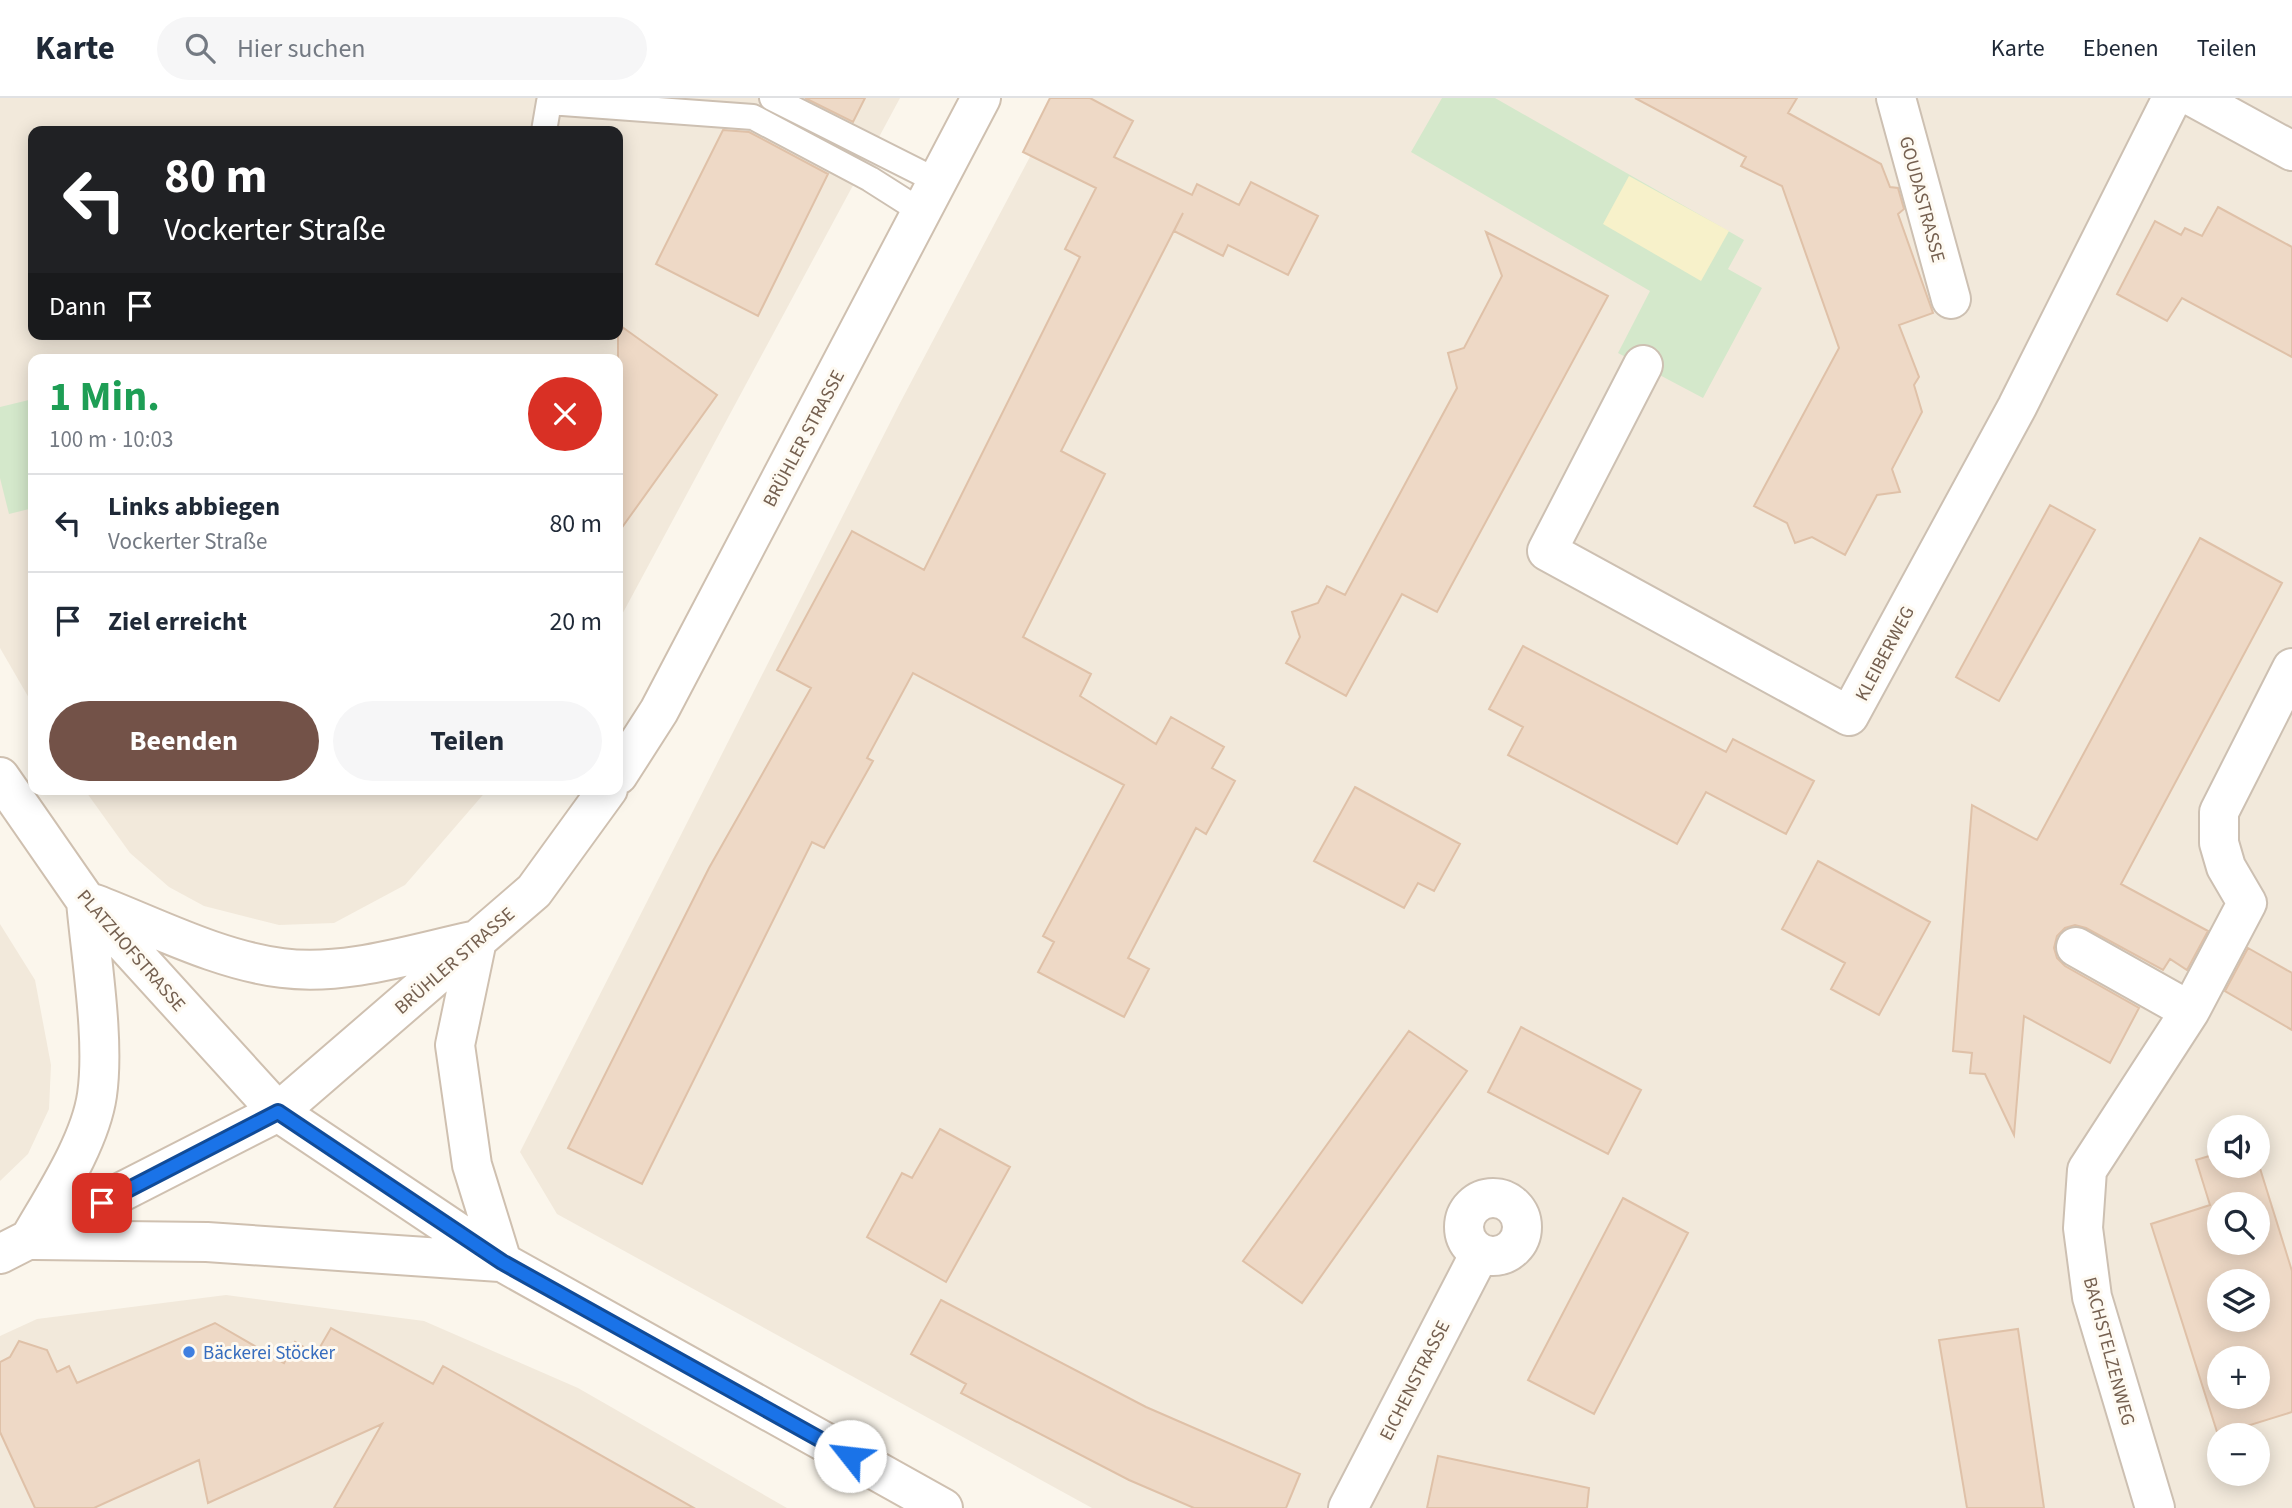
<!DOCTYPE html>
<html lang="de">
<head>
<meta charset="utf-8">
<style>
	body { margin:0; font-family:"Source Sans 3",sans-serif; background:#f6f6f7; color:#1f2937; height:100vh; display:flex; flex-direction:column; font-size:26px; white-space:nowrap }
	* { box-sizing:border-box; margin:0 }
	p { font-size:23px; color:#747a83 }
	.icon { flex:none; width:38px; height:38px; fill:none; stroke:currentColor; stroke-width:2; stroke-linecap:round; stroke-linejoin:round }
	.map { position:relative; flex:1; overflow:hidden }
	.side { position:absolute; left:28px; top:256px; width:595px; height:441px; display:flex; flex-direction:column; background:#fff; border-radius:14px; box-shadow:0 4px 18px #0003 }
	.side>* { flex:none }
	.guide { position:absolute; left:28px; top:28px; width:595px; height:214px; border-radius:14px; box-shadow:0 4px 18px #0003; background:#202124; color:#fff; overflow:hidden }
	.tools { position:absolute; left:2207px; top:1017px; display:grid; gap:14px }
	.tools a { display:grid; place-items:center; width:63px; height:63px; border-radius:50%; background:#fff; box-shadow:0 4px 18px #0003; font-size:35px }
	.pin { position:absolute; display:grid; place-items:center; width:60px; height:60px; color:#fff; margin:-30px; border-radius:14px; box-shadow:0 4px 10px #0006 }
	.me { position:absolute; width:77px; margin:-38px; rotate:299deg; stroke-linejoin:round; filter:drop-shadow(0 0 5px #0008) }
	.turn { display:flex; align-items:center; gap:24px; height:147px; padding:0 21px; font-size:32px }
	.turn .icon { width:91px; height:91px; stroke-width:2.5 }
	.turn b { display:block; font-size:49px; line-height:60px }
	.then { display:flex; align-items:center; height:66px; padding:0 21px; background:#0003; gap:14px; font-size:26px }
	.round { display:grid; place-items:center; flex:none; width:74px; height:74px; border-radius:37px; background:#f6f6f7 }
	.summary { display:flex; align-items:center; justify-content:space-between; height:119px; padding:0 21px }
	h1 { font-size:42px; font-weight:700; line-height:52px; color:#1e9e55 }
	.button { display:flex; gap:14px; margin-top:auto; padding:14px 21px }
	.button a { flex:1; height:80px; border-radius:42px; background:#735248; color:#fff; font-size:28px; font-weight:700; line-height:80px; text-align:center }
	.button a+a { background:#f6f6f7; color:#1f2937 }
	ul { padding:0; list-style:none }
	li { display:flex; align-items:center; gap:21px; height:98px; padding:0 21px; border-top:2px solid #e0e1e3 }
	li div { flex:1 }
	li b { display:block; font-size:26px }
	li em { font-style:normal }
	header { display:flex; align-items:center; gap:42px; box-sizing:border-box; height:98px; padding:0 35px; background:#fff; border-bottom:2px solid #e0e1e3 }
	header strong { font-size:33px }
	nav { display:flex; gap:38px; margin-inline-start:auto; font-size:24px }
	.search { width:490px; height:63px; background:#f6f6f7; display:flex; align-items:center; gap:18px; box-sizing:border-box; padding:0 24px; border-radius:38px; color:#747a83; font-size:26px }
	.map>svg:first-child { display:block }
	.residential { fill:#f2e9db; fill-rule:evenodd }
	.green { fill:#d4e8cb }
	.sand { fill:#f7f1ca }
	.building { fill:#eed9c6; stroke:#dfc1a8; stroke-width:2; fill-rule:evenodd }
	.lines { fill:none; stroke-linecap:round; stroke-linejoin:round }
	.lane-casing { stroke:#cdc0b2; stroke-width:28 }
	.street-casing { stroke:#cdc0b2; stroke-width:42 }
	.secondary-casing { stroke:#cfc0b0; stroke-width:42 }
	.lane { stroke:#fff; stroke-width:24 }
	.street { stroke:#fff; stroke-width:38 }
	.secondary { stroke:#fff; stroke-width:38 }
	.route-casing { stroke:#114b97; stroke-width:18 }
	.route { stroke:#1a73e8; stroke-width:12 }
	.shop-dot { fill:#3f7fe0; stroke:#fefaf2; stroke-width:2.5 }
	.labels { text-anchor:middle; stroke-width:6; stroke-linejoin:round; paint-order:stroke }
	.street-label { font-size:19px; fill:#756050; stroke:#fefaf2 }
	.shop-label { font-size:19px; fill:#366cbe; stroke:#fefaf2; text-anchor:start }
</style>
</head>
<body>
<header>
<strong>Karte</strong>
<div class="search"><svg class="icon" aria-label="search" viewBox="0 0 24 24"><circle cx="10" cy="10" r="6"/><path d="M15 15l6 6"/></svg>Hier suchen</div>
<nav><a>Karte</a><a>Ebenen</a><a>Teilen</a></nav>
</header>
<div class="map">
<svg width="2292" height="1410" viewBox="0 0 2292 1410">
	<rect width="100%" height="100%" fill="#fbf6ec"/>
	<!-- residential -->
	<path class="residential" d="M0 0H900L618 524V261H33V607L0 550ZM33 33H618V236H33Z
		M1061 0H2292V1410H1092L557 1116 520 1054 900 305ZM2219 1029H2258V1068H2219ZM2219 1106H2258V1144H2219ZM2219 1183H2258V1222H2219ZM2219 1260H2258V1298H2219ZM2219 1337H2258V1376H2219Z
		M84 691H488L405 787 334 825 279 827 204 808 169 789 130 755Z
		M0 826 35 882 51 967 49 1011 28 1056 0 1083Z
		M226 1197 424 1223 578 1290 787 1410H0V1238L37 1221Z"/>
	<!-- green -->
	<path class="green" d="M1442 0H1495L1744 142 1728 171 1762 190 1703 300 1618 255 1650 193 1411 54Z
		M33 301V410L9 416 0 380V309Z"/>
	<!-- sand -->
	<path class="sand" d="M1629 78 1729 133 1701 183 1603 126Z"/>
	<!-- building -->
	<path class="building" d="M805 0H865L853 24Z
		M1050 0H1090L1133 23 1114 59 1192 97 1197 86 1239 107 1251 84 1318 118 1288 177 1228 147 1223 158 1174 133 1183 115 1061 353 1105 376 1023 539 1091 576 1080 598 1156 646 1171 619 1224 649 1212 670 1235 683 1206 736 1196 730 1128 860 1149 871 1124 919 1038 874 1054 844 1043 838 1124 687 913 575 867 660 873 663 824 750 812 744 642 1086 568 1050 709 770 811 590 777 572 852 433 924 472 1080 159 1065 151 1096 90 1023 54Z
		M1635 0H1797L1788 15 1881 66 1890 89 1898 90 1904 111 1898 116 1933 215 1899 227 1919 279 1914 287 1922 314 1892 371 1900 394 1877 397 1845 457 1812 439 1795 445 1787 425 1754 408 1839 250 1782 88 1741 68 1746 59Z
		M723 32 749 34 828 76 758 218 656 166Z
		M2218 109 2292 149V259L2182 200 2167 223 2117 196 2155 123 2181 137 2185 130 2202 138Z
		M1486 134 1608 198 1437 514 1402 496 1346 598 1286 565 1300 539 1292 514 1318 505 1327 488 1345 497 1457 290 1448 255 1464 250 1502 178Z
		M618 226 717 297 618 435Z
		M2050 407 2095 432 1999 603 1956 579Z
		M2200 440 2282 485 2121 786 2208 833 2187 872 2170 861 2163 872 2086 830 2075 827 2065 830 2057 838 2054 850 2057 860 2065 868 2139 910 2110 965 2024 918 2014 1037 1985 976 1970 975 1972 955 1953 953 1972 707 2037 742Z
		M1523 548 1726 654 1733 641 1814 683 1786 736 1706 694 1677 746 1508 657 1523 629 1489 611Z
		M1355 689 1460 746 1434 793 1418 785 1404 810 1314 763Z
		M1818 763 1930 824 1879 917 1831 891 1845 865 1782 831Z
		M2248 850 2292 875V932L2225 893Z
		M1521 929 1641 992 1608 1056 1488 994Z
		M1409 933 1467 973 1302 1205 1243 1163Z
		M940 1031 1010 1069 946 1184 867 1139 902 1075 912 1080Z
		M2219 1055V1068H2258V1064L2292 1173V1314L2218 1337 2151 1126 2210 1107 2196 1062ZM2219 1106H2258V1144H2219ZM2219 1183H2258V1222H2219ZM2219 1260H2258V1298H2219Z
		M1623 1100 1688 1135 1594 1316 1528 1282Z
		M941 1202 1146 1309 1300 1376 1286 1410H1194L1129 1382 961 1295 966 1286 911 1256Z
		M215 1225 284 1265 295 1244 316 1256 331 1230 433 1286 443 1268 694 1410H334L382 1326 208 1405 199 1362 94 1410H35L0 1334V1264L10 1259 19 1243 47 1252 57 1274 69 1268 77 1285Z
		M2018 1231 2044 1410H1967L1939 1242Z
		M1438 1358 1589 1390 1587 1410H1427Z"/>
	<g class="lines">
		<!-- lane casing -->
		<g class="lane-casing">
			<path id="lane" d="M772 0 937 83
				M544 33 549 4 753 19 870 81 922 114"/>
		</g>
		<!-- street casing -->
		<g class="street-casing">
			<path id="street" d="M1896 0 1951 201
				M2195 0 2292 53
				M1643 267 1547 453 1849 618 2017 309 2172 0
				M2076 849 2190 913
				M1464 1129a29 29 0 1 1 58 0a29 29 0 1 1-58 0Z
				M1348 1410 1480 1155
				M2155 1410 2092 1199 2083 1130 2087 1072 2190 913 2247 805 2226 769 2219 745V714L2292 570"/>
		</g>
		<!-- secondary casing -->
		<g class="secondary-casing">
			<path id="secondary" d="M618 677 659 613 981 0
				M0 679 86 803 278 1014 502 1164 943 1410
				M95 806C155 829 218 862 282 870 345 878 412 856 472 843
				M477 842 455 947 472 1067 502 1164
				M29 1142C53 1100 90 1045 97 997 105 942 91 860 86 803
				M35 1142 207 1144 500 1164
				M0 1156 278 1014 534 793 608 691"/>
		</g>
		<!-- lane -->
		<use href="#lane" class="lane"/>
		<!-- street -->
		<use href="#street" class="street"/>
		<!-- secondary -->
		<use href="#secondary" class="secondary"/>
	</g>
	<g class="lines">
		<!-- route casing -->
		<g class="route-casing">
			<path id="route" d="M102 1105 278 1014 502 1164 850 1358"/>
		</g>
		<!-- route -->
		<use href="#route" class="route"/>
	</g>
	<!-- markers -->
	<circle class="shop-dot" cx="189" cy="1254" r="7"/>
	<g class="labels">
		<!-- street labels -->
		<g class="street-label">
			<text transform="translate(1923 101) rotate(75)" y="7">GOUDASTRASSE</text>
			<text transform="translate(803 340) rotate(-62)" y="7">BRÜHLER STRASSE</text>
			<text transform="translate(1884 555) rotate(-62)" y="7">KLEIBERWEG</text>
			<text transform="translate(132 852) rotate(49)" y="7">PLATZHOFSTRASSE</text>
			<text transform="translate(454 862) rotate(-41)" y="7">BRÜHLER STRASSE</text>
			<text transform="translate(2110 1253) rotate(75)" y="7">BACHSTELZENWEG</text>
			<text transform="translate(1414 1282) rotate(-63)" y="7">EICHENSTRASSE</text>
		</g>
		<!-- shop labels -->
		<g class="shop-label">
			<text x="203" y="1261">Bäckerei Stöcker</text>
		</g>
	</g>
</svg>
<div class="tools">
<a><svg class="icon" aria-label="sound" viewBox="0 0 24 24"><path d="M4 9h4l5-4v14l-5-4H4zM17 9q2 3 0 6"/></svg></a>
<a><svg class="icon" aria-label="search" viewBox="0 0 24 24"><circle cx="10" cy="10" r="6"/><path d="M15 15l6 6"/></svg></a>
<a><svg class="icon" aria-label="layers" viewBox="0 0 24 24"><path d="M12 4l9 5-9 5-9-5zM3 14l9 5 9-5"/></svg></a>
<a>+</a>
<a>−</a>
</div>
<div class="pin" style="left:102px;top:1105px;background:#d93025"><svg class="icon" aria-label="arrive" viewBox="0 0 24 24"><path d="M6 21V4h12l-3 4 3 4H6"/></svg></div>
<svg class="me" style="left:850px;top:1358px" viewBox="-20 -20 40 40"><circle r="19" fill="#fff"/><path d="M0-13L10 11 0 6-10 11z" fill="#1a73e8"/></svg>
<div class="guide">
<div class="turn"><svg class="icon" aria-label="left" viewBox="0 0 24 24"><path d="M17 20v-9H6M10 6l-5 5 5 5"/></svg><div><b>80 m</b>Vockerter Straße</div></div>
<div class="then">Dann<svg class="icon" aria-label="arrive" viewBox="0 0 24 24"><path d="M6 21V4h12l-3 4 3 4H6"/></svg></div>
</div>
<section class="side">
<div class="summary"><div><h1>1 Min.</h1><p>100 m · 10:03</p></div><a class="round" style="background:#d93025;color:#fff"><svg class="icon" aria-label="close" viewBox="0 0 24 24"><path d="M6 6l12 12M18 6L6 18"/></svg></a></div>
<ul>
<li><svg class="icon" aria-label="left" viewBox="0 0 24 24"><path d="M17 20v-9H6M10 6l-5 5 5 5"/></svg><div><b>Links abbiegen</b><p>Vockerter Straße</p></div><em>80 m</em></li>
<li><svg class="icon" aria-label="arrive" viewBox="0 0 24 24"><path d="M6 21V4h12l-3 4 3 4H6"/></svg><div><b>Ziel erreicht</b></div><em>20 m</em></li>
</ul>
<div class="button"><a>Beenden</a><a>Teilen</a></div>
</section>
</div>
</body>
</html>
